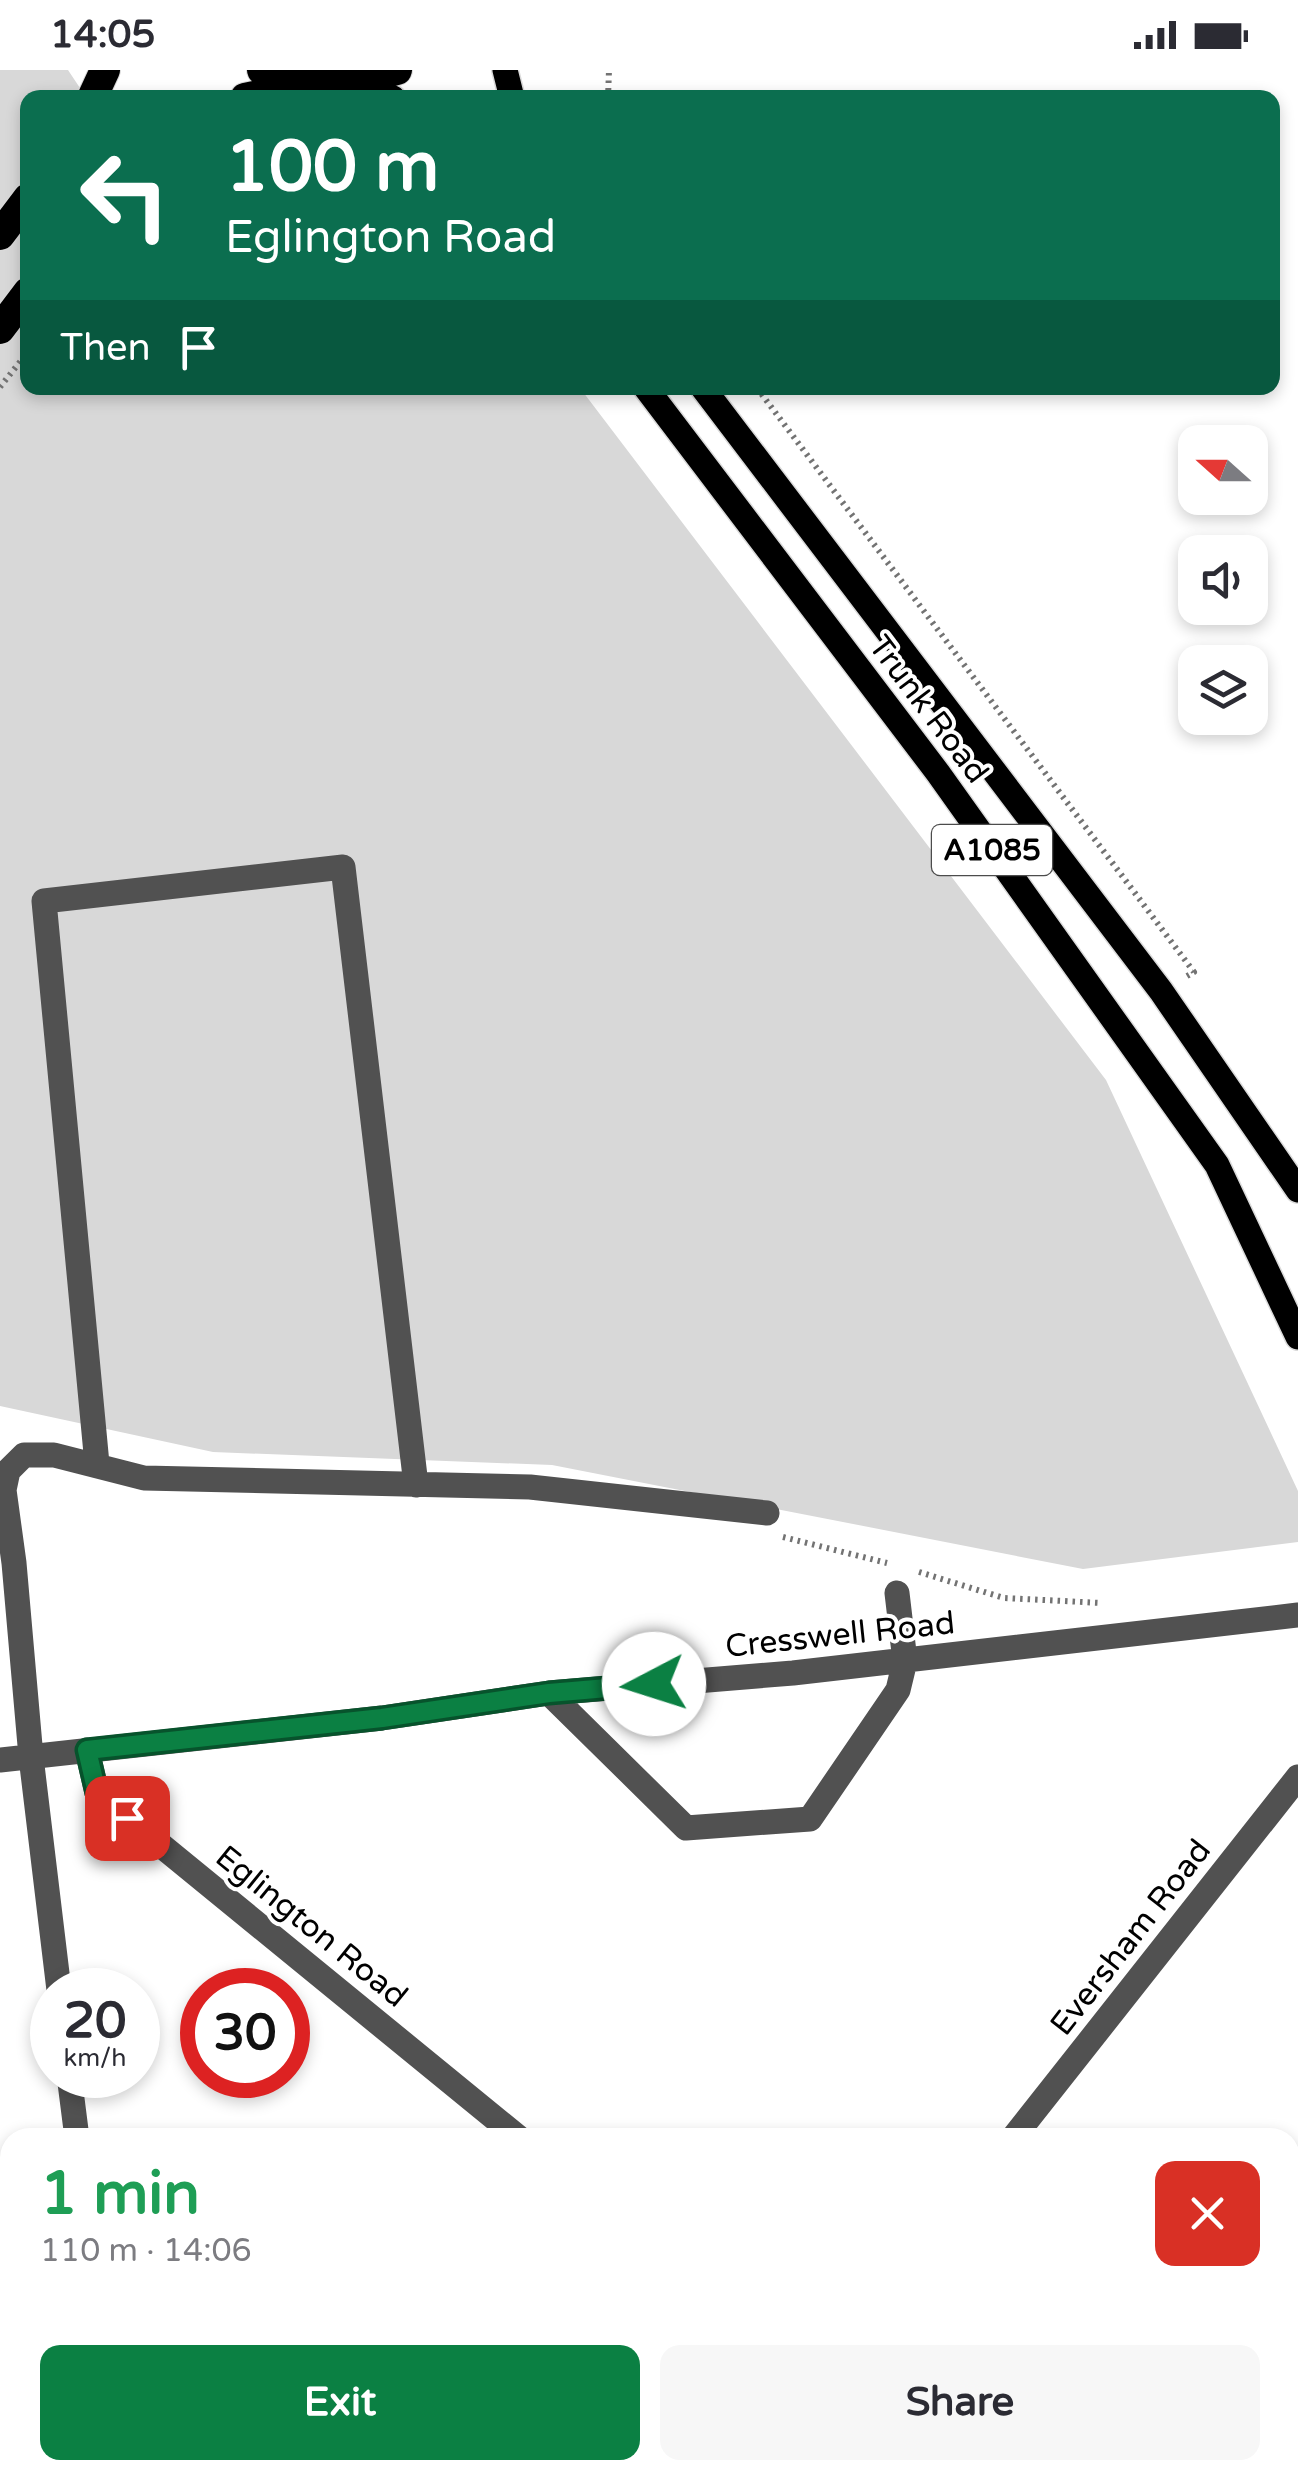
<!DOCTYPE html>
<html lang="en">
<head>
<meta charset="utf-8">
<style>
	body { margin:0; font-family:"Varela Round",sans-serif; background:#f7f7f7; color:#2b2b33; height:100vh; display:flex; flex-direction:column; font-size:38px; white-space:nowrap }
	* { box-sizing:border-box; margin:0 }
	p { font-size:32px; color:#7c7c81 }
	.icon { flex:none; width:55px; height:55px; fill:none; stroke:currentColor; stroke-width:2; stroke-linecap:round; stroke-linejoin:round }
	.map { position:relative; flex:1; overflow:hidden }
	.drawer { position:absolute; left:0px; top:2058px; width:1300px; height:352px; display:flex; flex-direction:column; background:#fff; border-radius:30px 30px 0 0; box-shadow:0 5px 15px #0003 }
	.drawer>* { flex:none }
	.banner { position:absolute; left:20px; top:20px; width:1260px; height:305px; border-radius:20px; box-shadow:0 5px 15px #0003; background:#0b6e4f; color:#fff; overflow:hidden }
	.needle { width:65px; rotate:291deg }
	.tools { position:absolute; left:1178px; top:355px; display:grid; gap:20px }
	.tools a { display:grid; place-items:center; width:90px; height:90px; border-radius:20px; background:#fff; box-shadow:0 5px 15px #0003; font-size:50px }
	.speed { position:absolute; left:30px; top:1898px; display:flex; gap:20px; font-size:50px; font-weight:700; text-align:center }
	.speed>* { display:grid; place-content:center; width:130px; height:130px; border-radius:50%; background:#fff; box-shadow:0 5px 15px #0003; line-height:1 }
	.speed small { font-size:25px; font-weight:400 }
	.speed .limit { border:15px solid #d22; background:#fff; color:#111 }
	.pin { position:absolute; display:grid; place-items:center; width:85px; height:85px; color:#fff; margin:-42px; border-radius:20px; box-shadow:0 5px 15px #0006 }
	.me { position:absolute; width:110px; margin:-55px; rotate:265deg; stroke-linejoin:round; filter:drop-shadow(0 0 8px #0008) }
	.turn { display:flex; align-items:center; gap:35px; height:210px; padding:0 40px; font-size:45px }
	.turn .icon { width:130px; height:130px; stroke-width:2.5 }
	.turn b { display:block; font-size:70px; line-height:85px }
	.then { display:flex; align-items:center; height:95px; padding:0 40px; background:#0003; gap:20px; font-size:38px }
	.round { display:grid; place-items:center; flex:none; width:105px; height:105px; border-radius:20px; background:#f7f7f7 }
	.headline { display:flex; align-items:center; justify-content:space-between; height:170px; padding:0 40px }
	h1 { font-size:60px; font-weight:800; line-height:75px; color:#1e9e55 }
	.cta { display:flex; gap:20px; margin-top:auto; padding:20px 40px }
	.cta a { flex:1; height:115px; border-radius:20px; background:#0b8043; color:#fff; font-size:40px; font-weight:800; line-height:115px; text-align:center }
	.cta a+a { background:#f7f7f7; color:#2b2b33 }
	.status { display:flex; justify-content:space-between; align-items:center; height:70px; padding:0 50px; background:#fff; direction:ltr }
	.status svg { height:28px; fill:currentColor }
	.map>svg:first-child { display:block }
	.green { fill:#d8d8d8 }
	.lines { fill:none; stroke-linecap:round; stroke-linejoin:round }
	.major-casing { stroke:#dbdbdb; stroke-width:28 }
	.highway-casing { stroke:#dbdbdb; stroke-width:32 }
	.path { stroke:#737373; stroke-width:6; stroke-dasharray:2.5 5; stroke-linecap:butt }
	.minor { stroke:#515151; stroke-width:25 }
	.major { stroke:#000; stroke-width:25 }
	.highway { stroke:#000; stroke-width:30 }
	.route-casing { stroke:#07532c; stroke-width:25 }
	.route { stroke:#0b8043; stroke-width:18 }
	.labels { text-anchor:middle; stroke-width:8; stroke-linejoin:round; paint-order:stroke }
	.shield { fill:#fff; stroke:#4c4c4c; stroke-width:2.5 }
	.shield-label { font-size:30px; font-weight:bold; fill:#000 }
	.street-label { font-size:32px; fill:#000; stroke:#fff }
</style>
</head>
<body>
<div class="status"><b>14:05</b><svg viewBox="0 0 49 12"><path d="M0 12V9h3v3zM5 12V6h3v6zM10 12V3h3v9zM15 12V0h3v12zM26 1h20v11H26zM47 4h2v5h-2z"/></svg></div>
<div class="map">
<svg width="1298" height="2408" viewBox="0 0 1298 2408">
	<rect width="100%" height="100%" fill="#fff"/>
	<!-- green -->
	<path class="green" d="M0 0H68L86 27 28 28V318H580L1106 1010 1298 1421V1472L1083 1499 552 1395 213 1382 0 1336Z"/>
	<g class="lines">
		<!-- major casing -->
		<g class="major-casing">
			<path id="major" d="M505 0 512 28
				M355 10 393 28
				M646 318 938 703 1217 1095 1298 1267
				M703 318 1161 921 1298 1120"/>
		</g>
		<!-- highway casing -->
		<g class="highway-casing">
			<path id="highway" d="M262 0C306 14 353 14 397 0
				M92 28 105 0
				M245 28 304 15
				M0 165 28 128
				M0 259 28 222"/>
		</g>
		<!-- path -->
		<path class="path" d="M608 28 609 0
			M0 317 27 283
			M757 318 1194 902 1187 906
			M783 1467 887 1493
			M919 1502 1004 1528 1102 1533"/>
		<!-- minor -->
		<path class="minor" d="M97 1394 44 831 343 797 416 1415
			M549 1623 686 1758 810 1749 898 1620 905 1591 897 1523
			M87 1680 97 1723 519 2068
			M0 1690 382 1648 549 1623 793 1603 1298 1545
			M59 1920 31 1687 14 1493 4 1420 8 1401 24 1385H54L144 1408 530 1417 767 1443
			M69 2005 77 2068
			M1013 2068 1298 1707
			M1290 2263H1298
			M116 2400 117 2408
			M264 2400 265 2408
			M928 2400 938 2408
			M745 2408 751 2400"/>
		<!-- major -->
		<use href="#major" class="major"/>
		<!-- highway -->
		<use href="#highway" class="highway"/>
	</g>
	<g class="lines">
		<!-- route casing -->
		<g class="route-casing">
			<path id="route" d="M127 1748 97 1723 87 1680 382 1648 549 1623 654 1614"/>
		</g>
		<!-- route -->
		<use href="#route" class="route"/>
	</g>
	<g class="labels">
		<!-- shield labels -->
		<rect class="shield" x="932" y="755" width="120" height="50" rx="8"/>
		<g class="shield-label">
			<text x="992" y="790">A1085</text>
		</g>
		<!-- street labels -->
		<g class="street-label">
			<text transform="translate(929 639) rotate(53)" y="11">Trunk Road</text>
			<text transform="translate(840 1564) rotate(-6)" y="11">Cresswell Road</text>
			<text transform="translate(312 1856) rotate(39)" y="11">Eglington Road</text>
			<text transform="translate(1130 1867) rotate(-52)" y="11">Eversham Road</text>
		</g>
	</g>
</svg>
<div class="tools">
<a><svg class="needle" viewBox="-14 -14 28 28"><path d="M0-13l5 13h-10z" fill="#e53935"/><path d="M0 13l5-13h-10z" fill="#7c7c81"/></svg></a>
<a><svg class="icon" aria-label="sound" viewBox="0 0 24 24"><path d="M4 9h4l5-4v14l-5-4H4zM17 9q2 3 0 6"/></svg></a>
<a><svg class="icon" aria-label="layers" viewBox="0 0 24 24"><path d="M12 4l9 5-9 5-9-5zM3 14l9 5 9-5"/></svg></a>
</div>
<div class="speed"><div>20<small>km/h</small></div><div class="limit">30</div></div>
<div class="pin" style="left:127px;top:1748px;background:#d93025"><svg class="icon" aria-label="arrive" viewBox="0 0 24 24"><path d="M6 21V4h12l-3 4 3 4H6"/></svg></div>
<svg class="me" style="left:654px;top:1614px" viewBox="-20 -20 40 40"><circle r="19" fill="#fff"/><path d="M0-13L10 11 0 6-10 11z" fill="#0b8043"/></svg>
<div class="banner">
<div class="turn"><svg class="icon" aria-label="left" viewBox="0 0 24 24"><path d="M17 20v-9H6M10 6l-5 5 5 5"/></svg><div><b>100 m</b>Eglington Road</div></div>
<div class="then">Then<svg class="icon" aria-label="arrive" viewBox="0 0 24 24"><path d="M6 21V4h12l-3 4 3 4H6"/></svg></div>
</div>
<section class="drawer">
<div class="headline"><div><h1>1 min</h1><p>110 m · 14:06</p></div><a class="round" style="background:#d93025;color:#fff"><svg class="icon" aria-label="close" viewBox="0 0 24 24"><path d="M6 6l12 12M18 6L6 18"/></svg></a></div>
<div class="cta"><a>Exit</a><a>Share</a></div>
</section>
</div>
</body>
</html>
